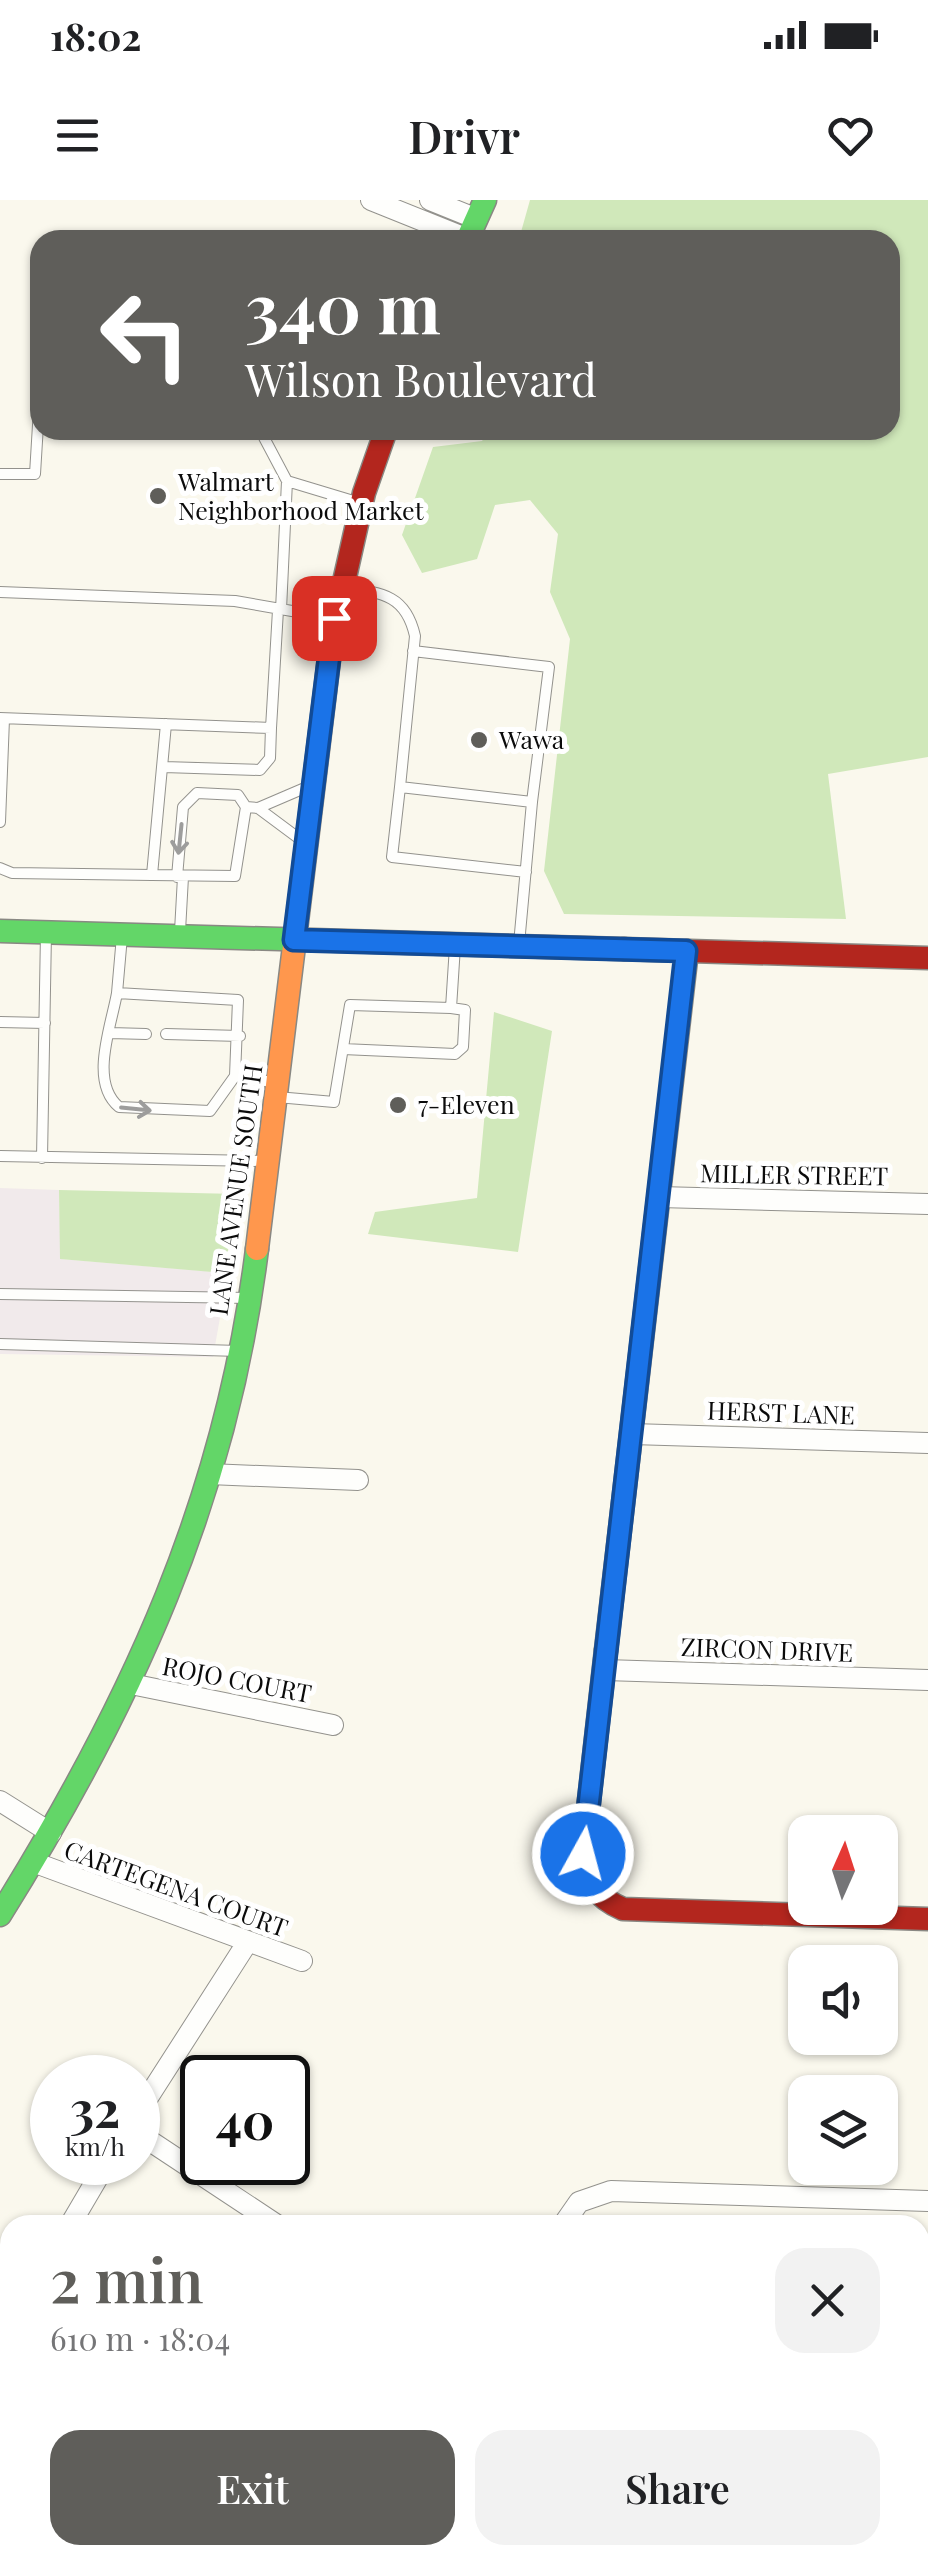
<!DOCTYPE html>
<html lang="en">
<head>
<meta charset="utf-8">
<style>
	body { margin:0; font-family:"Playfair Display",serif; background:#f2f2f2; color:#202124; height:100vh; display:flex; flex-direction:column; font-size:38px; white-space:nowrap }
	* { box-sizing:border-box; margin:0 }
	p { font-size:32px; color:#757577 }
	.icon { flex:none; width:55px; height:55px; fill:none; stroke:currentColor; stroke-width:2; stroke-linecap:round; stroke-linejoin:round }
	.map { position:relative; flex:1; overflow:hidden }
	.panel { position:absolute; left:0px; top:2015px; width:930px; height:350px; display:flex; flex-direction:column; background:#fff; border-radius:30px 30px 0 0; box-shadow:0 2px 8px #0004 }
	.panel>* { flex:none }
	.guide { position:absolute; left:30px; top:30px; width:870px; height:210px; border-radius:30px; box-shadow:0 2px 8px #0004; background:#5f5e5a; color:#fff; overflow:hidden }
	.needle { width:65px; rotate:3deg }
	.tools { position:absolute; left:788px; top:1615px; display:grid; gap:20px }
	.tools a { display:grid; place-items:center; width:110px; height:110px; border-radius:20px; background:#fff; box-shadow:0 2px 8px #0004; font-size:50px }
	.speed { position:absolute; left:30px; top:1855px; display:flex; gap:20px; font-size:50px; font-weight:700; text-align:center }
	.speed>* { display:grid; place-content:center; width:130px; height:130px; border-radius:50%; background:#fff; box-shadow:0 2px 8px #0004; line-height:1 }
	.speed small { font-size:25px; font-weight:400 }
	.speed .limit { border:5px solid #111; border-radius:15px; background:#fff; color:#111 }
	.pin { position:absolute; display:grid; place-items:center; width:85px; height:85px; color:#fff; margin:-42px; border-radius:20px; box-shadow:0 5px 15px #0006 }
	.me { position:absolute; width:110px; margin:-55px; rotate:7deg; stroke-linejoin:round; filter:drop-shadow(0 0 8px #0008) }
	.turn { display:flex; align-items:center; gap:35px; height:210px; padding:0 50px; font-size:45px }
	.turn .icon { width:130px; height:130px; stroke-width:2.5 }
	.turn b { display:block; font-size:70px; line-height:85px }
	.round { display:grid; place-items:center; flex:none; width:105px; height:105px; border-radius:30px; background:#f2f2f2 }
	.head { display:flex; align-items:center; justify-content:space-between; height:170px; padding:0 50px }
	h1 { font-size:60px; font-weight:600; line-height:75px; color:#5f5e5a }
	.button { display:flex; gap:20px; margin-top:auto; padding:20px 50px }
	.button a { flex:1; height:115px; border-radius:30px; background:#5f5e5a; color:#fff; font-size:40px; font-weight:600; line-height:115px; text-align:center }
	.button a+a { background:#f2f2f2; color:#202124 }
	.status { display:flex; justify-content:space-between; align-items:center; height:70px; padding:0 50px; background:#fff; direction:ltr }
	.status svg { height:28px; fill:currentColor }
	header { display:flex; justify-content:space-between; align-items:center; height:130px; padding:0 50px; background:#fff; font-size:45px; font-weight:600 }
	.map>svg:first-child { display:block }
	.industrial { fill:#f1eaeb }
	.forest { fill:#d0e8ba }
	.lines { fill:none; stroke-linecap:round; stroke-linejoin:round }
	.lane-casing { stroke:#93928d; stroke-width:12 }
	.street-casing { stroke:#93928d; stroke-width:22 }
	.fast-casing { stroke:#898883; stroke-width:25 }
	.slow-casing { stroke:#898883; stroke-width:25 }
	.jam-casing { stroke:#898883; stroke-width:25 }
	.lane { stroke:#fefefc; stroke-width:10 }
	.street { stroke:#fefefc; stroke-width:20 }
	.fast { stroke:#63d668; stroke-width:22 }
	.slow { stroke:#ff974d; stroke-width:22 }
	.jam { stroke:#b3261e; stroke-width:22 }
	.oneway { stroke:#9d9d9c }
	.route-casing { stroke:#114b97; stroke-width:25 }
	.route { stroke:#1a73e8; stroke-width:18 }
	.poi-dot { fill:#5f5e5a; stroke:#fff; stroke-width:4 }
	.labels { text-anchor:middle; stroke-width:10; stroke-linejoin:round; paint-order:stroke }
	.poi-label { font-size:25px; fill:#0b0b0b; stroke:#fff; text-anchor:start }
	.street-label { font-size:25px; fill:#0b0b0b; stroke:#fff }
</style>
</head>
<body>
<div class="status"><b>18:02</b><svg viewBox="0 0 49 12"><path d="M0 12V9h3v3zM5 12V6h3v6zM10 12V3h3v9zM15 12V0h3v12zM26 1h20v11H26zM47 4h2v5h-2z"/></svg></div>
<header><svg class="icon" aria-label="menu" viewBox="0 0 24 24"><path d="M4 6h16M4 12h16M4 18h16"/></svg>Drivr<svg class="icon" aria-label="heart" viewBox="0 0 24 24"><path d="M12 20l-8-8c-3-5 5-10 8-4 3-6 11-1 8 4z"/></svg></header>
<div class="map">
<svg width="928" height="2365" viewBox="0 0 928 2365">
	<rect width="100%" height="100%" fill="#faf8ed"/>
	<!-- industrial -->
	<path class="industrial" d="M0 988 59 990 61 1059 228 1073 213 1157 0 1154Z"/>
	<!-- forest -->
	<path class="forest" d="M530 0H928V557L828 574 846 719 564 714 544 671 570 439 550 392 558 334 530 300 495 305 477 359 422 373 402 335 433 247 482 241 490 230H890V40H541L521 32Z
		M494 812 552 831 518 1052 368 1034 375 1012 477 998Z
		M59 990 238 994 224 1073 60 1059Z"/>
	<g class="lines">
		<!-- lane casing -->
		<g class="lane-casing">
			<path id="lane" d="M260 230 287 281 360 303
				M0 274H35L40 192
				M346 388C384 393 406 396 415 436L400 587 532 602 519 744
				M0 392 235 401 332 418
				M281 410 287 281
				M413 451 549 467 532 602
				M0 518 271 528 278 410
				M164 567 260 570 270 558 271 528
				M400 587 392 657 526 672
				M258 608 301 640
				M0 622 4 519
				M0 668 12 673 152 675 166 524
				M152 675 235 676 246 607 258 608 307 587
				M177 677 183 607 197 593 238 595 246 607
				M180 731 183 677
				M122 736 117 793 238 800 235 876 272 882
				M117 793C111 827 89 882 119 907L210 911 235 876
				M0 822 45 823
				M110 833 146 834
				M166 834 240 836
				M343 849 455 854 463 847 465 810 451 808
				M277 897 334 902 350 805 451 808 455 746
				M0 956 262 961
				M42 958 46 733
				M0 1094 250 1098
				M0 1144 239 1151"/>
		</g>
		<!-- street casing -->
		<g class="street-casing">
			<path id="street" d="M371 0 468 39
				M430 0 477 19
				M659 997 928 1004
				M632 1234 928 1243
				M209 1274 358 1280
				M605 1470 928 1480
				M131 1484 333 1525
				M0 1601 51 1633
				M33 1662 302 1761
				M138 1913 247 1743
				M138 1933 277 2025
				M70 2025 107 1962
				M563 2025 579 2002 611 1991 928 2001
				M0 2171 10 2149
				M920 2255 928 2256
				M0 2307H10
				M523 2365 524 2355"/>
		</g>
		<!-- fast casing -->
		<g class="fast-casing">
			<path id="fast" d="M467 40 485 0
				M0 731 624 749
				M606 1450 687 751
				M0 1715C132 1503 226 1300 257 1049"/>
		</g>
		<!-- slow casing -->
		<g class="slow-casing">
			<path id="slow" d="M257 1049 332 435"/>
		</g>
		<!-- jam casing -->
		<g class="jam-casing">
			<path id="jam" d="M332 435 364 293 386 230
				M624 749 928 758
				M606 1450 583 1654C587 1682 597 1698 623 1709L928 1719"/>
		</g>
		<!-- lane -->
		<use href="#lane" class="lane"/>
		<!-- street -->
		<use href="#street" class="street"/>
		<!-- fast -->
		<use href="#fast" class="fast"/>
		<!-- slow -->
		<use href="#slow" class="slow"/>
		<!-- jam -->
		<use href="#jam" class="jam"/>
	</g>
	<!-- one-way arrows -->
	<defs><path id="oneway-shaft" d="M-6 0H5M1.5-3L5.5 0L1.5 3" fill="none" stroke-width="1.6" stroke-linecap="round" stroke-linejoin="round" transform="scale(2.5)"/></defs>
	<g class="oneway">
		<use href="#oneway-shaft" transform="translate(180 639) rotate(96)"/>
		<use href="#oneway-shaft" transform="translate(136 909) rotate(6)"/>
	</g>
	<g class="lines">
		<!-- route casing -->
		<g class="route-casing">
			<path id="route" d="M334 418 294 740 686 751 583 1654"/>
		</g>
		<!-- route -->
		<use href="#route" class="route"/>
	</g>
	<!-- markers -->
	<g class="poi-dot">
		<circle cx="158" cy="296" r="10"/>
		<circle cx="479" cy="540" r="10"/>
		<circle cx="398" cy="905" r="10"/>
	</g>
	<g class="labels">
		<!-- poi labels -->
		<g class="poi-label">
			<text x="178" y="291">Walmart<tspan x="178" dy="29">Neighborhood Market</tspan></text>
			<text x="499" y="549">Wawa</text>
			<text x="418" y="914">7-Eleven</text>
		</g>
		<!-- street labels -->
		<g class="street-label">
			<text transform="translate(794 975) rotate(1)" y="9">MILLER STREET</text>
			<text transform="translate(236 990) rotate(-82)" y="9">LANE AVENUE SOUTH</text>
			<text transform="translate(781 1213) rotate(2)" y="9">HERST LANE</text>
			<text transform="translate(767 1450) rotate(2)" y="9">ZIRCON DRIVE</text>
			<text transform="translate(237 1480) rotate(11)" y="9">ROJO COURT</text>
			<text transform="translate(176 1689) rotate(20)" y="9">CARTEGENA COURT</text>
		</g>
	</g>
</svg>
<div class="tools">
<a><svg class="needle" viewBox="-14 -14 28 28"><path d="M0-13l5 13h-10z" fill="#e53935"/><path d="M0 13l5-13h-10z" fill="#757577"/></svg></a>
<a><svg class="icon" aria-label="sound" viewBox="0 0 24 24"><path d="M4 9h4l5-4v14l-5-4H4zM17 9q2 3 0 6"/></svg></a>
<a><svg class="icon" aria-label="layers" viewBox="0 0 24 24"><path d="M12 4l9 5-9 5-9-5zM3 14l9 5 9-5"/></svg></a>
</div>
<div class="speed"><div>32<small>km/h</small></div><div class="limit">40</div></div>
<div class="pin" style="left:334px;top:418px;background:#d93025"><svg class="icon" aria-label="arrive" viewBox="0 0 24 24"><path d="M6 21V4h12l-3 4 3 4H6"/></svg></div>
<svg class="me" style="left:583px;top:1654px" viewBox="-20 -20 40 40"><circle r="17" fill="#1a73e8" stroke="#fff" stroke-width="3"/><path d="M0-11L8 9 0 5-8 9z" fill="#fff"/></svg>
<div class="guide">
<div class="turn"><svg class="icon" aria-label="left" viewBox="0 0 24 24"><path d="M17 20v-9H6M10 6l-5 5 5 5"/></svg><div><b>340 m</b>Wilson Boulevard</div></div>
</div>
<section class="panel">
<div class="head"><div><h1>2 min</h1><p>610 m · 18:04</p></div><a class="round"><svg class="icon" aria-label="close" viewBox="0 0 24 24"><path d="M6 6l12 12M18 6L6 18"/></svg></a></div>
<div class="button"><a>Exit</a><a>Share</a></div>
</section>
</div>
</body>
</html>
